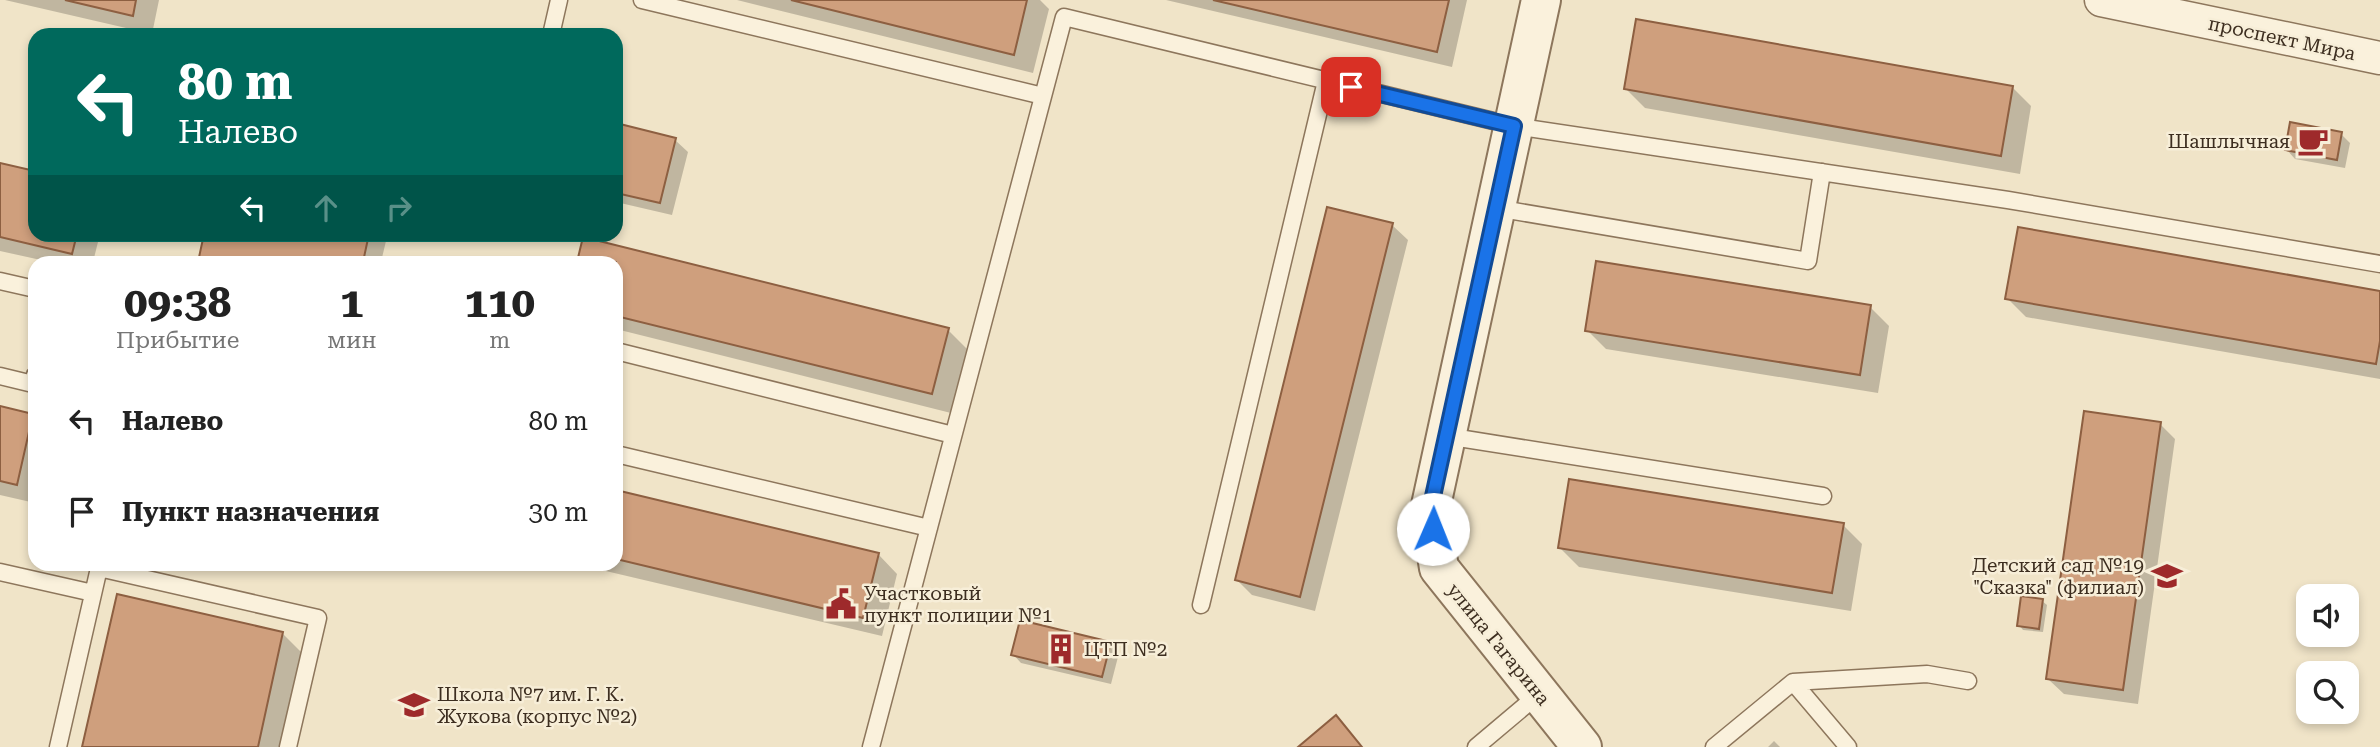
<!DOCTYPE html>
<html lang="ru">
<head>
<meta charset="utf-8">
<style>
	body { margin:0; font-family:"Roboto Serif",serif; background:#f6f6f6; color:#222; height:100vh; display:flex; flex-direction:column; font-size:26px; white-space:nowrap }
	* { box-sizing:border-box; margin:0 }
	p { font-size:23px; color:#767676 }
	.icon { flex:none; width:38px; height:38px; fill:none; stroke:currentColor; stroke-width:2; stroke-linecap:round; stroke-linejoin:round }
	.map { position:relative; flex:1; overflow:hidden }
	.panel { position:absolute; left:28px; top:256px; width:595px; height:315px; display:flex; flex-direction:column; background:#fff; border-radius:21px; box-shadow:0 4px 10px #0003 }
	.panel>* { flex:none }
	.hud { position:absolute; left:28px; top:28px; width:595px; height:214px; border-radius:21px; box-shadow:0 4px 10px #0003; background:#00695c; color:#fff; overflow:hidden }
	.buttons { position:absolute; left:2296px; top:584px; display:grid; gap:14px }
	.buttons a { display:grid; place-items:center; width:63px; height:63px; border-radius:14px; background:#fff; box-shadow:0 4px 10px #0003; font-size:35px }
	.pin { position:absolute; display:grid; place-items:center; width:60px; height:60px; color:#fff; margin:-30px; border-radius:14px; box-shadow:0 4px 10px #0006 }
	.me { position:absolute; width:77px; margin:-38px; rotate:1deg; stroke-linejoin:round; filter:drop-shadow(0 0 5px #0008) }
	.turn { display:flex; align-items:center; gap:24px; height:147px; padding:0 35px; font-size:32px }
	.turn .icon { width:91px; height:91px; stroke-width:2.5 }
	.turn b { display:block; font-size:49px; line-height:60px }
	.lanes { display:flex; align-items:center; height:66px; padding:0 35px; background:#0003; justify-content:center; gap:35px; direction:ltr }
	.lanes .off { opacity:.35 }
	.eta { display:flex; justify-content:space-evenly; align-items:center; height:119px; text-align:center }
	.eta b { font-size:42px; font-weight:700; line-height:49px }
	ul { padding:0; list-style:none }
	li { display:flex; align-items:center; gap:21px; height:91px; padding:0 35px }
	li div { flex:1 }
	li b { display:block; font-size:26px }
	li em { font-style:normal }
	.map>svg:first-child { display:block }
	.shadow { fill:#0003 }
	.building { fill:#cf9f7d; stroke:#8d5f41; stroke-width:2 }
	.lines { fill:none; stroke-linecap:round; stroke-linejoin:round }
	.service-casing { stroke:#8d765c; stroke-width:19 }
	.minor-casing { stroke:#8d765c; stroke-width:35 }
	.tertiary-casing { stroke:#8d765c; stroke-width:42 }
	.service { stroke:#faf1dc; stroke-width:16 }
	.minor { stroke:#faf1dc; stroke-width:32 }
	.tertiary { stroke:#faf1dc; stroke-width:38 }
	.route-casing { stroke:#114b97; stroke-width:18 }
	.route { stroke:#1a73e8; stroke-width:12 }
	.labels { text-anchor:middle; stroke-width:5; stroke-linejoin:round; paint-order:stroke }
	.street-label { font-size:19px; fill:#3d2e20; stroke:#f7eed8 }
	.poi-label { font-size:19px; fill:#3d2e20; stroke:#f7eed8; text-anchor:start }
</style>
</head>
<body>
<div class="map">
<svg width="2380" height="747" viewBox="0 0 2380 747">
	<rect width="100%" height="100%" fill="#f0e4c8"/>
	<!-- shadow -->
	<path class="shadow" d="M5 0H159L152 34Z
		M737 0H1040L1049 9 1033 73Z
		M1166 0H1467L1452 67Z
		M2012 87 2031 106 2020 174 1645 108 1626 89Z
		M616 125 675 140 688 152 672 215 616 202Z
		M2341 134 2350 143 2345 168 2295 159 2287 150Z
		M0 164 35 172V234H100L93 262H50L0 251Z
		M1392 225 1408 240 1315 611 1252 595 1237 580Z
		M206 234H379L386 241 381 262H200Z
		M584 239 948 330 967 349 951 413 616 329V262H578Z
		M2380 293V379L2026 317 2007 298Z
		M1870 307 1889 326 1878 393 1606 349 1587 330Z
		M0 408 32 415 35 418V503L0 495Z
		M2160 424 2175 439 2138 704 2064 694 2048 679Z
		M616 492 878 554 897 574 882 636 576 564H616Z
		M1843 525 1862 544 1851 611 1579 567 1560 548Z
		M2042 601 2047 605 2043 632 2023 630 2019 625Z
		M283 634 305 656 284 747H84Z
		M1110 644 1119 653 1111 684 1021 663 1013 654Z
		M1774 741 1780 747H1768Z"/>
	<!-- building -->
	<path class="building" d="M65 0H136L133 16Z
		M791 0H1027L1014 55Z
		M1213 0H1449L1437 52Z
		M1636 19 2013 86 2001 156 1624 89Z
		M2290 122 2342 132 2337 160 2285 150Z
		M616 123 676 138 660 203 616 193Z
		M0 163 35 171V234H77L72 254 0 237Z
		M1327 207 1393 223 1300 597 1235 580Z
		M2018 227 2380 291V341L2376 364 2005 299Z
		M204 234H369L363 262H198Z
		M583 237 949 328 932 394 616 316V262H577Z
		M1596 261 1871 305 1860 375 1585 331Z
		M0 406 33 414 17 485 0 481Z
		M2084 411 2161 422 2123 690 2046 679Z
		M1569 479 1844 523 1832 593 1558 548Z
		M616 490 879 553 863 618 616 559Z
		M117 594 283 632 258 747H82Z
		M2021 596 2043 599 2039 629 2017 626Z
		M1020 620 1111 642 1102 677 1011 655Z
		M1336 715 1362 747H1298Z"/>
	<g class="lines">
		<!-- service casing -->
		<g class="service-casing">
			<path id="service" d="M642 0 1043 96
				M551 35 559 0
				M1496 208 1808 261 1822 172
				M0 281 35 289
				M616 351 953 435
				M0 376 33 384 35 375
				M1446 436 1823 496
				M616 454 929 528
				M0 572 93 593
				M1201 605 1326 81
				M1793 682 1927 674 1968 681
				M58 747 99 568 318 618 288 747
				M871 747 1064 17 1514 126 2008 200 2380 264
				M1476 747 1539 694
				M1714 747 1793 682 1848 747"/>
		</g>
		<!-- minor casing -->
		<g class="minor-casing">
			<path id="minor" d="M2101 0 2380 58"/>
		</g>
		<!-- tertiary casing -->
		<g class="tertiary-casing">
			<path id="tertiary" d="M1541 0 1430 510 1439 568 1582 747"/>
		</g>
		<!-- service -->
		<use href="#service" class="service"/>
		<!-- minor -->
		<use href="#minor" class="minor"/>
		<!-- tertiary -->
		<use href="#tertiary" class="tertiary"/>
	</g>
	<g class="lines">
		<!-- route casing -->
		<g class="route-casing">
			<path id="route" d="M1351 87 1514 126 1430 510 1433 529"/>
		</g>
		<!-- route -->
		<use href="#route" class="route"/>
	</g>
	<!-- icons -->
	<defs>
		<g id="cafe-bare" transform="scale(2.415)"><path d="M-5.5-4.5H6V0H3Q3 3.5 0 3.5H-2.5Q-5.5 3.5-5.5 0ZM3-3.2v2h1.7v-2ZM-6 4.5H4V6H-6Z" fill="#9e2a2b" stroke="#f7eed8" stroke-width="2.5" paint-order="stroke"/></g>
		<g id="school-bare" transform="scale(2.415)"><path d="M0-5L7-2L0 1L-7-2ZM-4 1L0 2.5L4 1V4Q0 6-4 4Z" fill="#9e2a2b" stroke="#f7eed8" stroke-width="2.5" paint-order="stroke"/></g>
		<g id="civic-bare" transform="scale(2.415)"><path d="M-.6-6.5H3V-4.5H.6V-3L4-1V1h2V6H-6V1h2V-1L-.6-3ZM-1.2 2.5V6h2.4V2.5Z" fill="#9e2a2b" stroke="#f7eed8" stroke-width="2.5" paint-order="stroke"/></g>
		<g id="building-bare" transform="scale(2.415)"><path d="M-4-6H4V6H1V3H-1V6H-4ZM-2.5-4.3h1.7v1.8h-1.7ZM.8-4.3h1.7v1.8H.8ZM-2.5-1h1.7V.8h-1.7ZM.8-1h1.7V.8H.8Z" fill="#9e2a2b" stroke="#f7eed8" stroke-width="2.5" paint-order="stroke"/></g>
	</defs>
	<g fill-rule="evenodd">
		<use href="#cafe-bare" x="2313" y="141"/>
		<use href="#school-bare" x="2167" y="576"/>
		<use href="#civic-bare" x="841" y="604"/>
		<use href="#building-bare" x="1061" y="649"/>
		<use href="#school-bare" x="414" y="705"/>
	</g>
	<g class="labels">
		<!-- street labels -->
		<g class="street-label">
			<text transform="translate(2282 38) rotate(12)" y="7">проспект Мира</text>
			<text transform="translate(1499 644) rotate(51)" y="7">улица Гагарина</text>
		</g>
		<!-- poi labels -->
		<g class="poi-label">
			<text x="2290" y="148" text-anchor="end">Шашлычная</text>
			<text x="2144" y="572" text-anchor="end">Детский сад №19<tspan x="2144" dy="22">"Сказка" (филиал)</tspan></text>
			<text x="864" y="600">Участковый<tspan x="864" dy="22">пункт полиции №1</tspan></text>
			<text x="1084" y="656">ЦТП №2</text>
			<text x="437" y="701">Школа №7 им. Г. К.<tspan x="437" dy="22">Жукова (корпус №2)</tspan></text>
		</g>
	</g>
</svg>
<div class="buttons">
<a><svg class="icon" aria-label="sound" viewBox="0 0 24 24"><path d="M4 9h4l5-4v14l-5-4H4zM17 9q2 3 0 6"/></svg></a>
<a><svg class="icon" aria-label="search" viewBox="0 0 24 24"><circle cx="10" cy="10" r="6"/><path d="M15 15l6 6"/></svg></a>
</div>
<div class="pin" style="left:1351px;top:87px;background:#d93025"><svg class="icon" aria-label="arrive" viewBox="0 0 24 24"><path d="M6 21V4h12l-3 4 3 4H6"/></svg></div>
<svg class="me" style="left:1433px;top:529px" viewBox="-20 -20 40 40"><circle r="19" fill="#fff"/><path d="M0-13L10 11 0 6-10 11z" fill="#1a73e8"/></svg>
<div class="hud">
<div class="turn"><svg class="icon" aria-label="left" viewBox="0 0 24 24"><path d="M17 20v-9H6M10 6l-5 5 5 5"/></svg><div><b>80 m</b>Налево</div></div>
<div class="lanes"><svg class="icon" aria-label="left" viewBox="0 0 24 24"><path d="M17 20v-9H6M10 6l-5 5 5 5"/></svg><svg class="icon off" aria-label="ahead" viewBox="0 0 24 24"><path d="M12 20V5M6 11l6-6 6 6"/></svg><svg class="icon off" aria-label="right" viewBox="0 0 24 24"><path d="M7 20v-9h11M14 6l5 5-5 5"/></svg></div>
</div>
<section class="panel">
<div class="eta">
<div><b>09:38</b><p>Прибытие</p></div>
<div><b>1</b><p>мин</p></div>
<div><b>110</b><p>m</p></div>
</div>
<ul>
<li><svg class="icon" aria-label="left" viewBox="0 0 24 24"><path d="M17 20v-9H6M10 6l-5 5 5 5"/></svg><div><b>Налево</b></div><em>80 m</em></li>
<li><svg class="icon" aria-label="arrive" viewBox="0 0 24 24"><path d="M6 21V4h12l-3 4 3 4H6"/></svg><div><b>Пункт назначения</b></div><em>30 m</em></li>
</ul>
</section>
</div>
</body>
</html>
